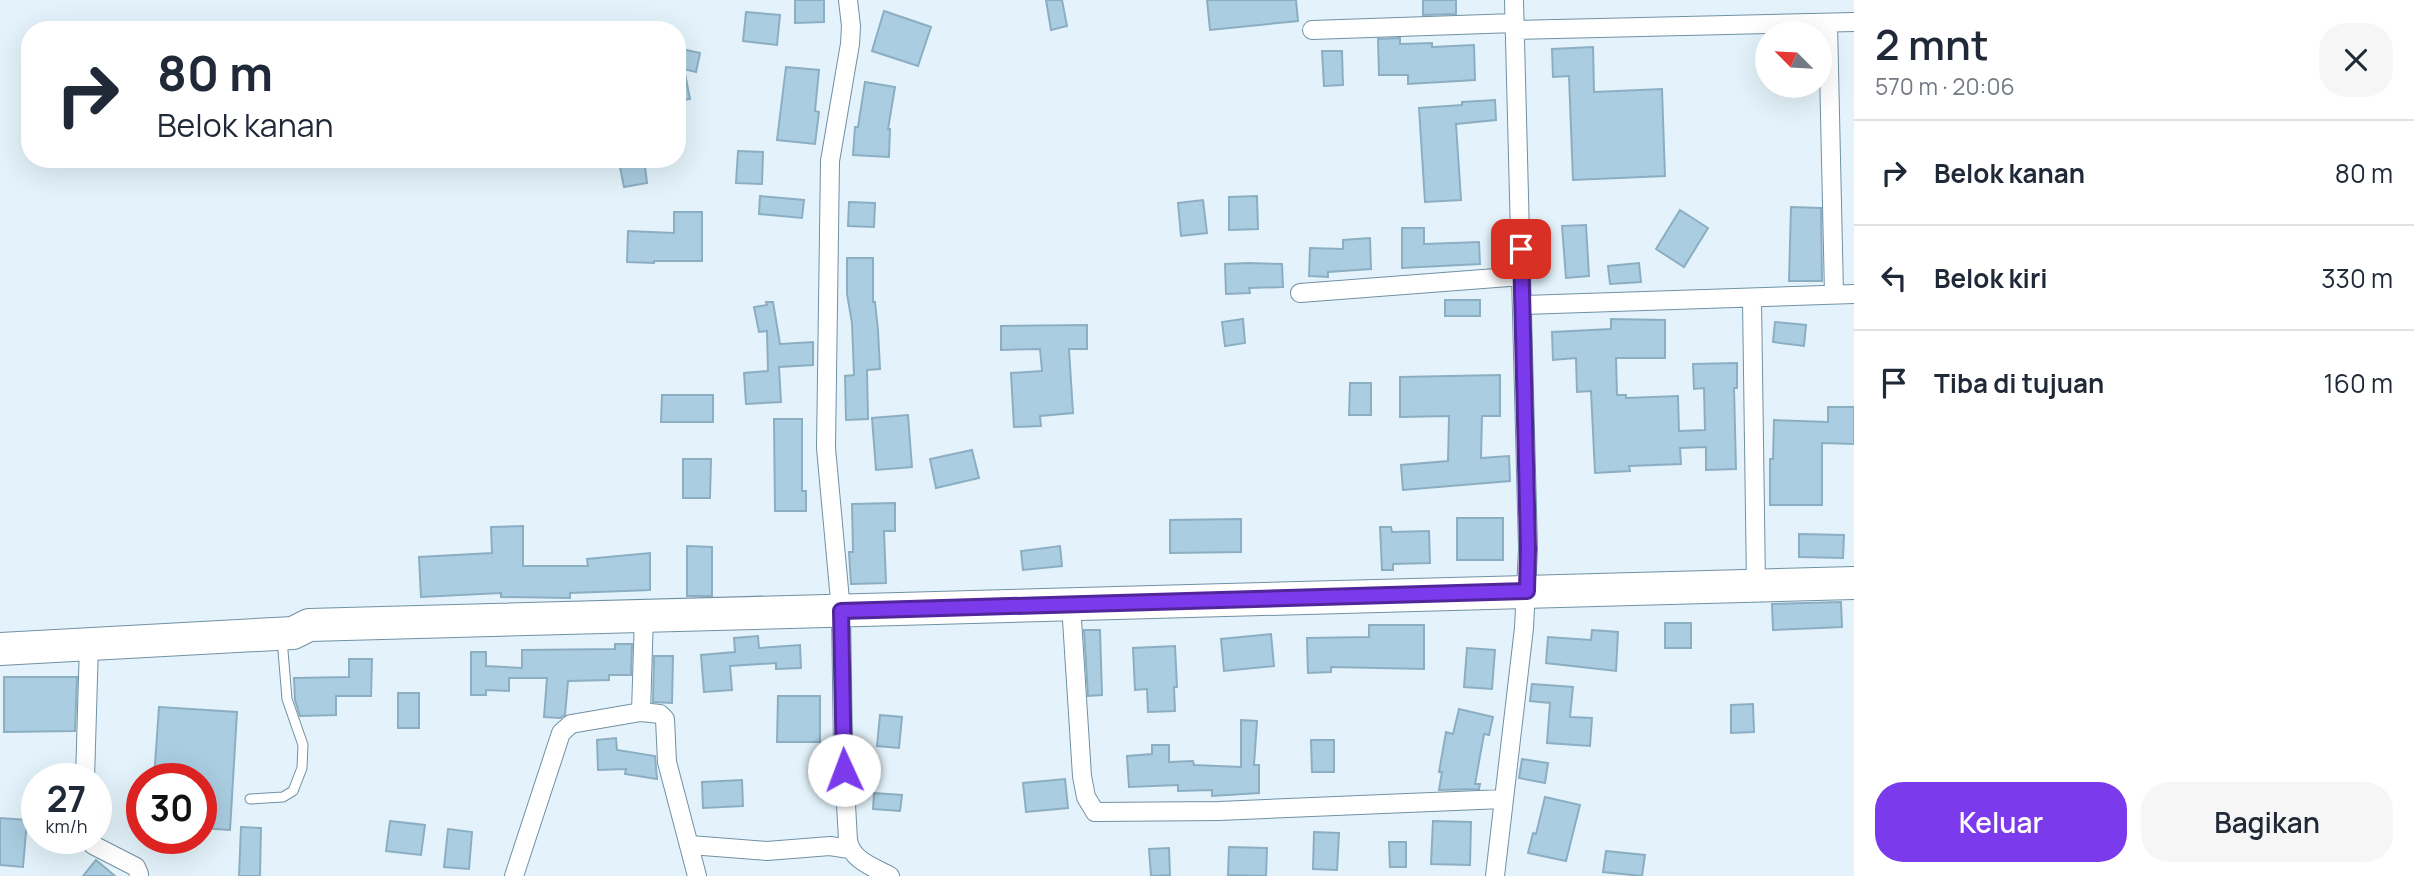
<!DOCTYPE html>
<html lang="id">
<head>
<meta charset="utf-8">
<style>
	body { margin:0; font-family:Manrope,sans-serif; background:#f6f6f7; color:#1f2937; height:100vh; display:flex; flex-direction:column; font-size:26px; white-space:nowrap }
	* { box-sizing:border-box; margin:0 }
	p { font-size:23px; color:#747a83 }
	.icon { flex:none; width:38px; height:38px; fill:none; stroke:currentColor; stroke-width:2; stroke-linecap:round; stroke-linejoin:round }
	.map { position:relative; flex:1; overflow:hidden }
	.sheet { display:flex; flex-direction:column; background:#fff; width:560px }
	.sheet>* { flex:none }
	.hud { position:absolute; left:21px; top:21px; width:665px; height:147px; border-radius:28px; box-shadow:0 7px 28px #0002; background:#fff; color:#1f2937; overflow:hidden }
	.needle { width:46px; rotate:294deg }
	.fabs { position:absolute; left:1755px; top:21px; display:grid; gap:14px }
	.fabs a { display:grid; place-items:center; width:77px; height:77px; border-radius:50%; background:#fff; box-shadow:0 7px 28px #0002; font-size:35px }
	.speed { position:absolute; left:21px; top:763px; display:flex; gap:14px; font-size:35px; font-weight:700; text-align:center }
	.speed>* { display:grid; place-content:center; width:91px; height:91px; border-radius:50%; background:#fff; box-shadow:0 7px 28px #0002; line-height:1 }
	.speed small { font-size:18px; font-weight:400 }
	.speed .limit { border:10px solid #d22; background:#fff; color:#111 }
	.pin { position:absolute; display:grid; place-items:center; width:60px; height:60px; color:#fff; margin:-30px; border-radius:14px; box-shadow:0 4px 10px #0006 }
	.me { position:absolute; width:77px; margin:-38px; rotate:358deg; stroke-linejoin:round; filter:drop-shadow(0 0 5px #0008) }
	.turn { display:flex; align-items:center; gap:24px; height:147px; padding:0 21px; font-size:32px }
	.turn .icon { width:91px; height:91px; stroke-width:2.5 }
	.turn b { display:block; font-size:49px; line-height:60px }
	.round { display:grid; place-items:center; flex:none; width:74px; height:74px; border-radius:28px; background:#f6f6f7 }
	.head { display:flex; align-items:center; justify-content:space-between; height:119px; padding:0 21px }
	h1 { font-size:42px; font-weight:600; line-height:52px }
	.primary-button { display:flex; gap:14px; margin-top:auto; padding:14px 21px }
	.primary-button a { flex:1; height:80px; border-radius:28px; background:#7c3aed; color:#fff; font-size:28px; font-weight:600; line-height:80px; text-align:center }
	.primary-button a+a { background:#f6f6f7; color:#1f2937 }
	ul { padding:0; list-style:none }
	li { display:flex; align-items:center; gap:21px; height:105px; padding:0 21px; border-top:2px solid #e0e1e3 }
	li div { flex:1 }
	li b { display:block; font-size:26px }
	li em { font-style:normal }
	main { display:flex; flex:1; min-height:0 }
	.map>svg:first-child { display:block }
	.building { fill:#aacde1; stroke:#8caec2; stroke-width:2 }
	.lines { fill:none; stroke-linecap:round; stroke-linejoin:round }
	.lane-casing { stroke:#7091a4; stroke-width:11 }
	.street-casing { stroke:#7091a4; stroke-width:20 }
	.highway-casing { stroke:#7091a4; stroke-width:34 }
	.lane { stroke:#fff; stroke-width:9 }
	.street { stroke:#fff; stroke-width:18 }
	.highway { stroke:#fff; stroke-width:32 }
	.route-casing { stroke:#51269a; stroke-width:18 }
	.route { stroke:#7c3aed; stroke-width:12 }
</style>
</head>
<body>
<main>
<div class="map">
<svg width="1854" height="876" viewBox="0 0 1854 876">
	<rect width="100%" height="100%" fill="#e4f3fb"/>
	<!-- building -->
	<path class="building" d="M795 0H824V22L795 23Z
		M1046 0H1062L1067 26 1051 30Z
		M1207 0H1296L1298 21 1210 30Z
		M1423 0H1456V14L1423 15Z
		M884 11 931 27 918 66 872 51Z
		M746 12 780 15 777 45 743 41Z
		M1400 38V44L1432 43V47L1474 45 1475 80 1408 84V75H1379L1378 39Z
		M1593 47 1594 92 1662 89 1665 176 1573 180 1569 76 1553 77 1552 49Z
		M677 48 700 53 696 72 684 69 690 99 677 101Z
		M1322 51H1342L1343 85 1324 86Z
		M786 67 819 70 815 111 819 112 815 144 777 140Z
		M865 82 895 87 888 129H890L889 157 853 155 855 127H858Z
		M1495 100 1496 120 1456 124 1461 200 1425 202 1419 108 1462 105V102Z
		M738 151 763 152 762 184 736 183Z
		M637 159H644L647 183 624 187 619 162Z
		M760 196 804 200 802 218 759 214Z
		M1257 196 1258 229 1229 230V197Z
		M1203 200 1207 233 1181 236 1178 203Z
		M849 202 875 203 874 227 848 226Z
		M1791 207 1821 208 1822 281H1789Z
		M1680 210 1708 228 1684 267 1656 249Z
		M674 212H702V261H654V263L627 262 628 231 674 233Z
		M1586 225 1589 276 1566 278 1562 226Z
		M1402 228H1424V244L1479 242 1480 264 1402 268Z
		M1370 238 1371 269 1328 272V277L1309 276 1310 248 1343 249V240Z
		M847 258H873V302H875L878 330 880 369 867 370 868 419 846 420 845 376 854 375 852 323 847 294Z
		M1248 263 1282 264 1283 287 1249 288 1250 293 1226 294 1225 264Z
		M1639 263 1641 282 1610 284 1608 266Z
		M1445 300H1480V316H1445Z
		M766 302H773L780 344 813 342V365L779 367 781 402 746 404 744 373 768 371 767 331 759 332 754 307 767 305Z
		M1243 319 1245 343 1225 346 1222 322Z
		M1611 319 1665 320V358H1616L1617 395H1626V398L1678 396 1679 431 1705 430 1704 388 1694 389 1693 364 1737 363V388H1734L1736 469 1706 470V447L1680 448 1681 464 1629 466 1630 471 1595 473 1591 391 1577 392 1576 358 1553 360 1552 332 1611 329Z
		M1775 322 1806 325 1804 346 1773 342Z
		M1087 325V349H1069L1073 413 1040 416 1041 426 1014 427 1011 373 1042 371 1040 349 1001 350V326Z
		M1500 375V416H1482L1481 458 1509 456 1510 481 1403 490 1401 465 1448 461 1449 416 1400 417V377Z
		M1350 383H1371V415H1349Z
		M662 395H713V422H661Z
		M1828 407H1854V444L1822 443V505H1770V459H1773L1774 420 1828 422Z
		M908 415 912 467 876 470 872 418Z
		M774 419H802V491H806V511H775Z
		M972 450 979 478 936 488 930 459Z
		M683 459H711L710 498H683Z
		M895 503V531H884L886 583 851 584 849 552H853L852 504Z
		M1457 518H1503V560H1457Z
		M1241 519V552L1170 553V520Z
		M523 526V566H588L587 559 650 553V590L570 593V598L501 597V593L421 597 419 557 492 553 491 527Z
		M1380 527H1391L1392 532 1429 531 1430 563 1393 564V570H1382Z
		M1799 534 1844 535 1843 558 1799 557Z
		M687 546 712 547V596H687Z
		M1060 546 1062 566 1023 570 1021 551Z
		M1841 602 1842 627 1773 630 1772 604Z
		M1665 623H1691V648H1665Z
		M1369 625H1424V669L1331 667V672L1308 673 1307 638 1369 637Z
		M1084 630H1100L1102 695 1088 696Z
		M1592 630 1618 632 1616 671 1546 663 1548 637 1591 640Z
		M1271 634 1274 666 1224 671 1221 639Z
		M758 636 759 648 800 645 801 668 776 669V663L730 666 732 690 704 692 701 655 735 652 734 638Z
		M615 644H632L631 675H609V680L568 681 565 715 560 718 544 717 547 678H509V691L486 690V695H471V652H486V666L522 668V650L615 649Z
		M1175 646 1177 687H1174L1175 711 1148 712 1147 689 1135 690 1133 648Z
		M1467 648 1495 650 1492 689 1464 687Z
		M654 656H673L672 703 653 702Z
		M349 659H372L371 696H336V715L300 716 295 700 294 678 349 677Z
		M4 677H77L75 731 4 732Z
		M1532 684 1573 687 1570 717 1592 718 1590 746 1547 743 1550 703 1530 701Z
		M398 693H419V728H398Z
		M778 696H820V742H777Z
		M1753 704 1754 732 1731 733V705Z
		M159 707 237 712 230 830 201 828V779H154Z
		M1459 709 1493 717 1489 735 1484 734 1475 784H1480L1479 789 1439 790 1442 772H1439L1446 732 1453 734Z
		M880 715 902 717 899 748 877 746Z
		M1241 720 1257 721 1254 765H1259V793L1212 796V790L1178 791V785L1129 787 1127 756 1152 754V745H1169V762L1193 761 1194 765 1241 767Z
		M616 738 617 750 655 756 657 779 625 774 626 769 598 770 597 740Z
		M1311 740H1334V772H1312Z
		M1522 759 1548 763 1545 783 1519 778Z
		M1065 779 1068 808 1026 812 1023 783Z
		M742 780 743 806 703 808 702 782Z
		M874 793 902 795 900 811 873 809Z
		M1545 797 1580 805 1566 861 1528 853 1533 833 1536 834Z
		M0 818 27 820 23 867 0 865Z
		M390 821 425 825 421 855 386 851Z
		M1433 821 1471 822 1470 865 1431 864Z
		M241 827 261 828 260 876H239Z
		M448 829 472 832 469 869 444 867Z
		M1314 832 1339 833 1337 870 1313 869Z
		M1389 842H1406V867H1390Z
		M1229 847 1267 848 1266 876 1228 875Z
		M1169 848 1170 875 1151 876 1149 849Z
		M1606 851 1645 855 1642 876 1603 872Z
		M96 860 115 876H83Z"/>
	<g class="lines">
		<!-- lane casing -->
		<g class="lane-casing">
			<path id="lane" d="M250 799 283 797 293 791 302 768 303 745 287 699 282 639"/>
		</g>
		<!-- street casing -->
		<g class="street-casing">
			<path id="street" d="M848 0 851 26 850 44 830 161 826 448 841 611 843 751 848 840C851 860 873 867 890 876
				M1828 24 1834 294
				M1312 30 1515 23
				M1515 30 1854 22
				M1300 293 1522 276
				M1752 299 1756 585
				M1523 305 1854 294
				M1071 604 1082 776 1086 797 1095 812 1219 811 1503 799
				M641 712 660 714 665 719 667 762 697 876
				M85 779 89 644
				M87 838 93 845 136 867 139 874
				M690 845 767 851 830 846 849 849
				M514 876 561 733 571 724 641 712 644 615
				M1495 876 1524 628 1528 549 1514 0"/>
		</g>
		<!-- highway casing -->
		<g class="highway-casing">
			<path id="highway" d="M0 649 293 633 309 625 1854 583"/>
		</g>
		<!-- lane -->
		<use href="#lane" class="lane"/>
		<!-- street -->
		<use href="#street" class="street"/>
		<!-- highway -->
		<use href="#highway" class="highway"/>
	</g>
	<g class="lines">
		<!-- route casing -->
		<g class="route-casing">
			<path id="route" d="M844 770 841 611 1527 591 1528 549 1521 249"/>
		</g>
		<!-- route -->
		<use href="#route" class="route"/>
	</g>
</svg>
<div class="fabs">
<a><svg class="needle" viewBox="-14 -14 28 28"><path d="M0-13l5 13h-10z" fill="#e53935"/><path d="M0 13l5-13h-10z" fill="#747a83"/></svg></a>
</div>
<div class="speed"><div>27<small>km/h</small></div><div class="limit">30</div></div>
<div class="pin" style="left:1521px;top:249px;background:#d93025"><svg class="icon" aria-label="arrive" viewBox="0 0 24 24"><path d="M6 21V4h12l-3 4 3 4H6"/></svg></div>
<svg class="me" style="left:844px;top:770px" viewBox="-20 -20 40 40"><circle r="19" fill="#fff"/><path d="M0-13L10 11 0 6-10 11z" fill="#7c3aed"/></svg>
<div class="hud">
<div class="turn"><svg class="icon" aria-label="right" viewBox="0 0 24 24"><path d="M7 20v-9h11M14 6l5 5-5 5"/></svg><div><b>80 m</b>Belok kanan</div></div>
</div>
</div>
<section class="sheet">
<div class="head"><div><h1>2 mnt</h1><p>570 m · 20:06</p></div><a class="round"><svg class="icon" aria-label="close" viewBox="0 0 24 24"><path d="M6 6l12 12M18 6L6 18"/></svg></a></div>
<ul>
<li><svg class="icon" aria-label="right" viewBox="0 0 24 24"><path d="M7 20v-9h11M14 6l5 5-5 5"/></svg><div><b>Belok kanan</b></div><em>80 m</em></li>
<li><svg class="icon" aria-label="left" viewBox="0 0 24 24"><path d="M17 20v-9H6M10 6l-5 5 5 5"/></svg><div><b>Belok kiri</b></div><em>330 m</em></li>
<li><svg class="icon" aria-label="arrive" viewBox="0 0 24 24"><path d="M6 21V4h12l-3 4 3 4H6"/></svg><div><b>Tiba di tujuan</b></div><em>160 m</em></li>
</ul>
<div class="primary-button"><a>Keluar</a><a>Bagikan</a></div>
</section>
</main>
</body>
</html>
